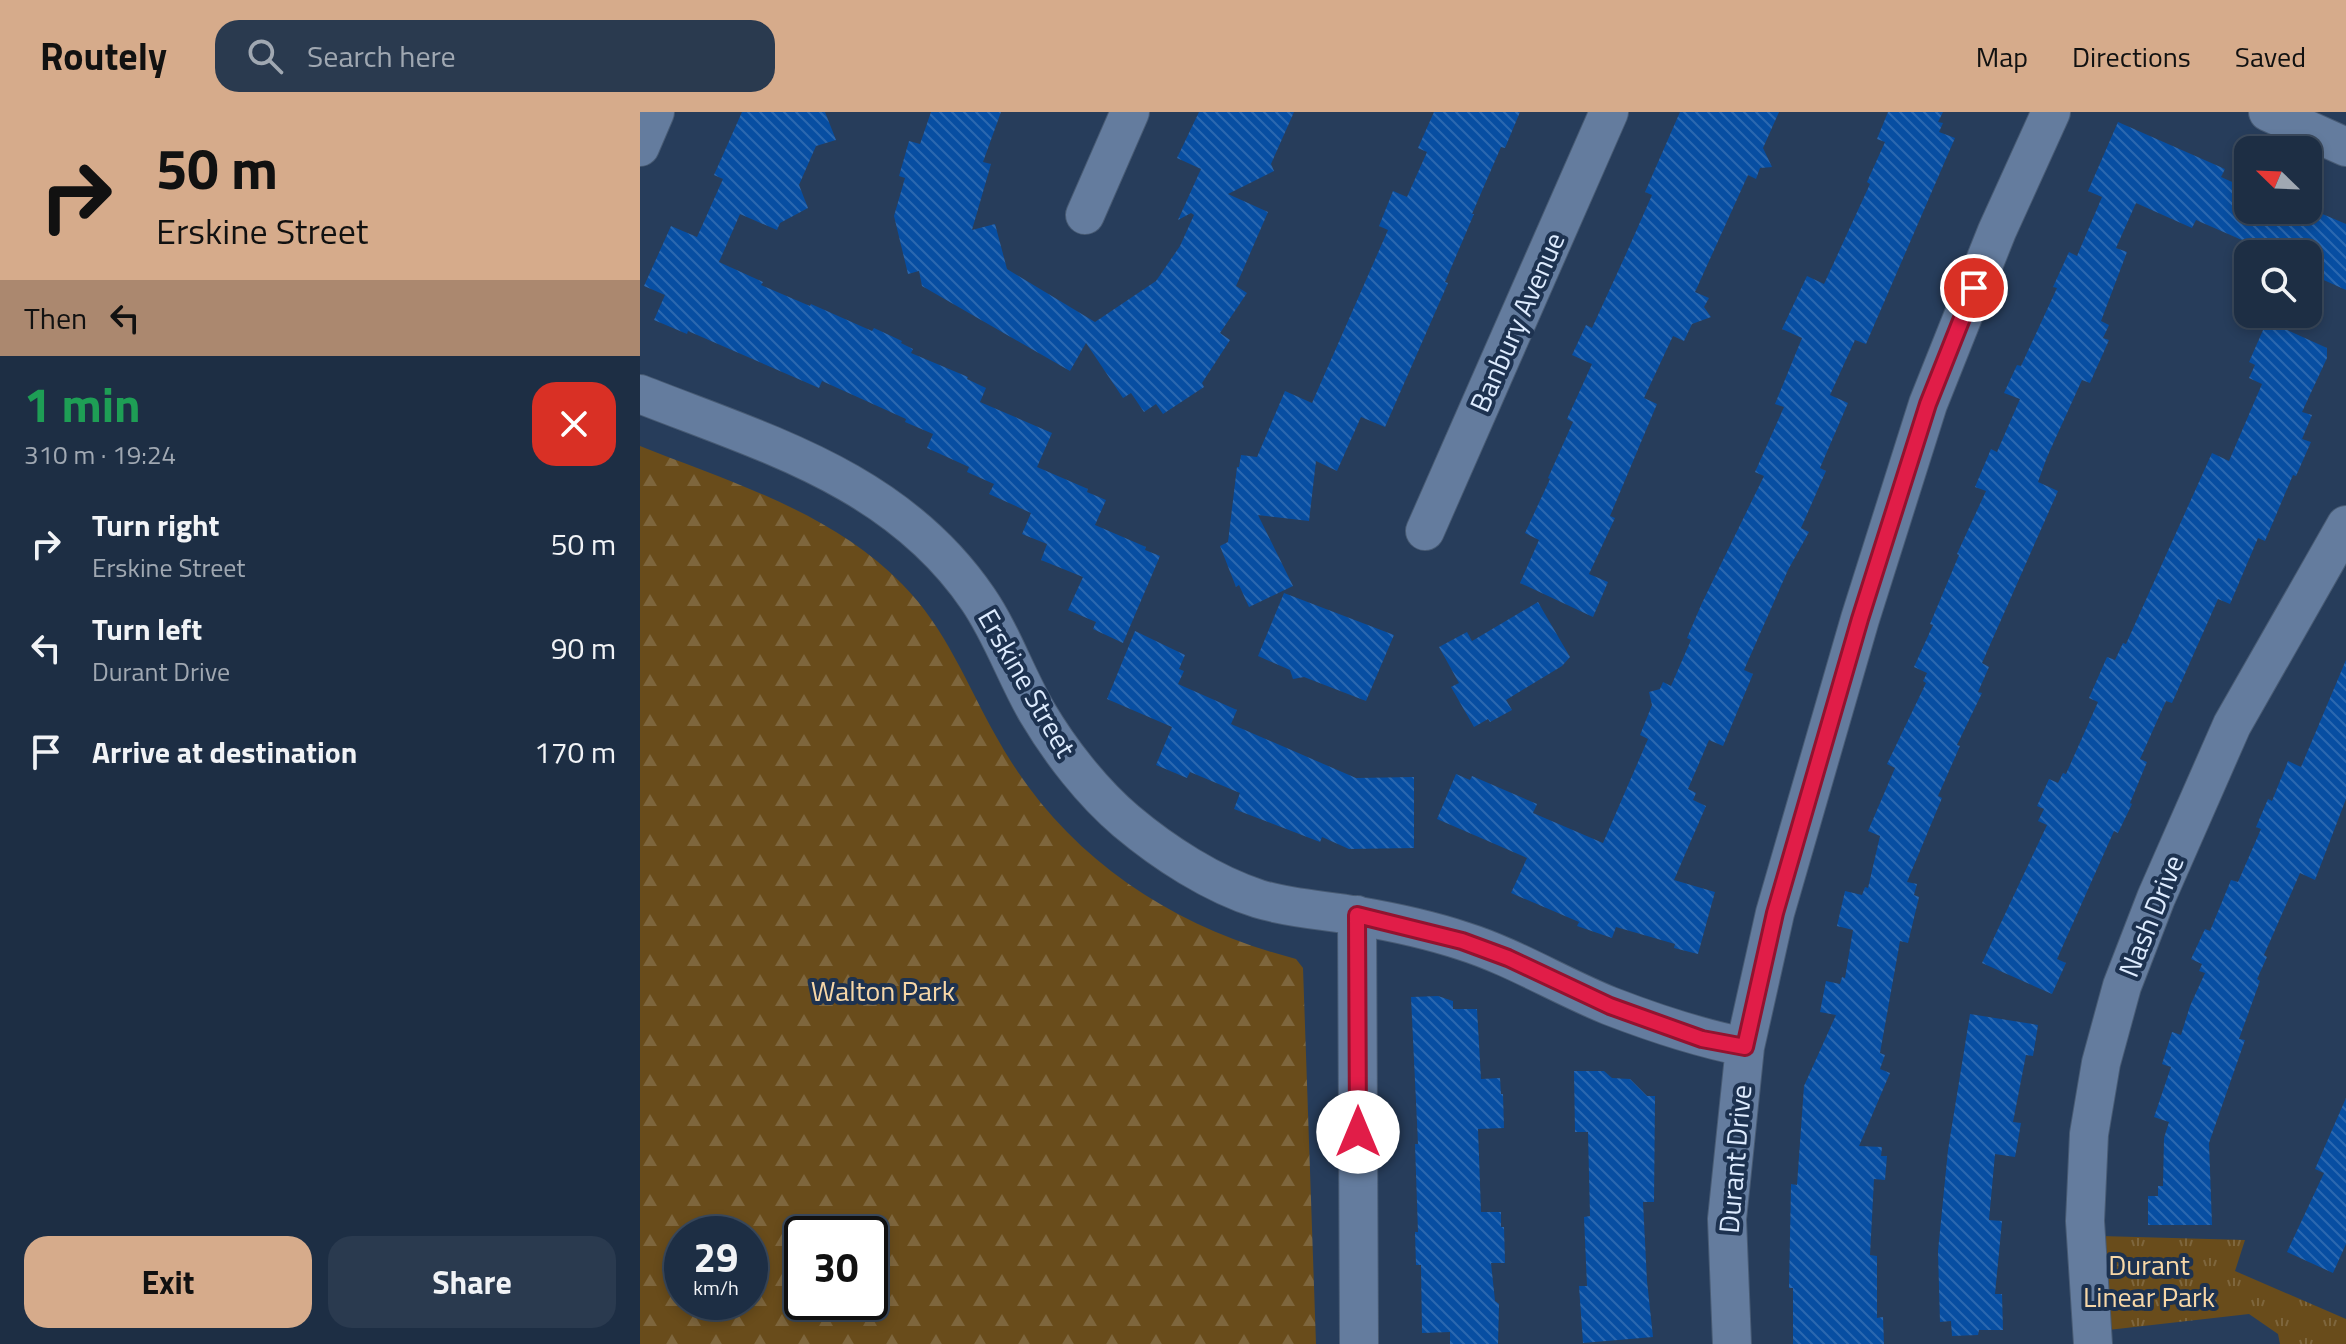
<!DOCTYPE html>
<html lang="en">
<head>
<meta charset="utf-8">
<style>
	body { margin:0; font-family:"Titillium Web",sans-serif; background:#2a3a4f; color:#f1f3f6; height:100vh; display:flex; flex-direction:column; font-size:30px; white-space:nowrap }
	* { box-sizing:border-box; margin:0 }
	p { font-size:26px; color:#a0a8b2 }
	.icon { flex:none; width:44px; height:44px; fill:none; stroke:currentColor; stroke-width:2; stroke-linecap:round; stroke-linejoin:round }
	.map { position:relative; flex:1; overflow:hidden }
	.side { display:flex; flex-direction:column; background:#1d2e44; width:640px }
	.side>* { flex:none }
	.banner { background:#d6ab8b; color:#111; overflow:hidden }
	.needle { width:52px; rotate:293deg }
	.controls { position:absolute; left:1594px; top:24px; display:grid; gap:16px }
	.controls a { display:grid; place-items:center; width:88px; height:88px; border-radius:16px; background:#1d2e44; box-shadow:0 4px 12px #0003,0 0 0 2px #3b4a5d; font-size:40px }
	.speed { position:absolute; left:24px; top:1104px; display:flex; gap:16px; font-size:40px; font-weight:700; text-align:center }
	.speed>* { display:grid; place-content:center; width:104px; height:104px; border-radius:50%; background:#1d2e44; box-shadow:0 4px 12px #0003,0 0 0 2px #3b4a5d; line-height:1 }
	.speed small { font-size:20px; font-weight:400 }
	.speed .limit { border:4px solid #111; border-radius:12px; background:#fff; color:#111 }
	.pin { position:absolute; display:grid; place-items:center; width:68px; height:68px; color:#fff; margin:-34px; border:4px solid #fff; border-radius:50%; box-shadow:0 2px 8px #0007 }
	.me { position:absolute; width:88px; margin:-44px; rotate:0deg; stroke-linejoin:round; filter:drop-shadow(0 0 6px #0008) }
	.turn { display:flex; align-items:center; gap:28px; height:168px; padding:0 24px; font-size:36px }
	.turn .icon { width:104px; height:104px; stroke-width:2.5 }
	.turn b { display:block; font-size:56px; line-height:68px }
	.then { display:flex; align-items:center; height:76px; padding:0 24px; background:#0003; gap:16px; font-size:30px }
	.round { display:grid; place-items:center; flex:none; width:84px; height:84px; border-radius:24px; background:#2a3a4f }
	.headline { display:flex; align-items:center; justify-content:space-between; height:136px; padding:0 24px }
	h1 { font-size:48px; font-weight:700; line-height:60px; color:#1e9e55 }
	.primary-button { display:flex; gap:16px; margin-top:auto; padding:16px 24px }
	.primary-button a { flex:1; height:92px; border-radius:24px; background:#d6ab8b; color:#111; font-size:32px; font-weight:700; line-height:92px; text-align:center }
	.primary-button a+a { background:#2a3a4f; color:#f1f3f6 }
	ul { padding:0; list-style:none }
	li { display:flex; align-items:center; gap:24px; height:104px; padding:0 24px }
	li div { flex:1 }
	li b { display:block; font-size:30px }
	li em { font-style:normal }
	header { display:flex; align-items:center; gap:48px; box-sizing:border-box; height:112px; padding:0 40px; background:#d6ab8b; color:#111 }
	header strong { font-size:38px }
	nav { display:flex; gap:44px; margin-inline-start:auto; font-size:28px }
	.search { width:560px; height:72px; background:#2a3a4f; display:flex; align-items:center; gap:20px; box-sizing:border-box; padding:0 28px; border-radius:24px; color:#a0a8b2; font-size:30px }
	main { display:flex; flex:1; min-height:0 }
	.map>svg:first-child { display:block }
	.forest { fill:url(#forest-firs); fill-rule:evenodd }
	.park { fill:url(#park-tufts) }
	.building { fill:url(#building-back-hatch) }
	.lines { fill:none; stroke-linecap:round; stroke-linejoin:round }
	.minor-casing { stroke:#485b74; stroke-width:40 }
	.minor { stroke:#647c9e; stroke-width:38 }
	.route-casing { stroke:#92132f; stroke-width:20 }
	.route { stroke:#e11d48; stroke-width:14 }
	.labels { text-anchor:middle; stroke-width:8; stroke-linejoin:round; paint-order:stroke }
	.street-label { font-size:28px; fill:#ddebfe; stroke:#1d3250 }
	.park-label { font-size:28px; fill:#f7d7a7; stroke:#1d3250 }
</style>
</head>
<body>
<header>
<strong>Routely</strong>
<div class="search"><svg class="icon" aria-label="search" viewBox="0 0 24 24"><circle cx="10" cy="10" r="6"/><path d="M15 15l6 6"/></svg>Search here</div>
<nav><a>Map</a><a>Directions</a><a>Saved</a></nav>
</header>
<main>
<section class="side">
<div class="banner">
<div class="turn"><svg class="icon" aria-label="right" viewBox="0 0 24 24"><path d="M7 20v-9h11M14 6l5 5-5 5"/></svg><div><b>50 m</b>Erskine Street</div></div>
<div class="then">Then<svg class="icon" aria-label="left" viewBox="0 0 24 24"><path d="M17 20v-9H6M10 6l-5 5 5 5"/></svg></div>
</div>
<div class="headline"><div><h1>1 min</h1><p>310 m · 19:24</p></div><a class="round" style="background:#d93025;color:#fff"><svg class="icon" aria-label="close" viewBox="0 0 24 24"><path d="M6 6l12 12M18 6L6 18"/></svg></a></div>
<ul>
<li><svg class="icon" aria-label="right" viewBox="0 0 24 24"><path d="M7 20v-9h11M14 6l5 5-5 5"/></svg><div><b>Turn right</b><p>Erskine Street</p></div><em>50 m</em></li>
<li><svg class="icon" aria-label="left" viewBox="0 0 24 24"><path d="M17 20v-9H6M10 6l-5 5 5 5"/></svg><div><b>Turn left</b><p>Durant Drive</p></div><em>90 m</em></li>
<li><svg class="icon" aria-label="arrive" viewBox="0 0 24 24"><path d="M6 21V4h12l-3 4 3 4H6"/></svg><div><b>Arrive at destination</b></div><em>170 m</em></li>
</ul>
<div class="primary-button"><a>Exit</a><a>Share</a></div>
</section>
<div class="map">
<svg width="1706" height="1232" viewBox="0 0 1706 1232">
	<defs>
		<pattern id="forest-firs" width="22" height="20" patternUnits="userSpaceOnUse" patternTransform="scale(2)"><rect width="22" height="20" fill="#694c1b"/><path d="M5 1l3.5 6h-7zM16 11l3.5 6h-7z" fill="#7e663d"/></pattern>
		<pattern id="park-tufts" width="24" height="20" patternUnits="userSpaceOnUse" patternTransform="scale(2)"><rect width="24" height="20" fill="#694c1b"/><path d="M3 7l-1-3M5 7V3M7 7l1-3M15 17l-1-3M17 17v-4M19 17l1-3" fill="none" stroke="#7e663d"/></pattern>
		<pattern id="building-back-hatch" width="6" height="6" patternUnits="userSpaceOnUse" patternTransform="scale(2)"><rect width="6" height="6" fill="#074ea2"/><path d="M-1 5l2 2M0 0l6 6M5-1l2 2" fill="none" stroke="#2b68b0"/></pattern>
	</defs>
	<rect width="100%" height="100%" fill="#273d5b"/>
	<!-- forest -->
	<path class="forest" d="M0 334C90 370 192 400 262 472 306 516 327 573 357 626 422 743 529 814 656 847L663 856 676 1232H0ZM42 1122H110V1190H42ZM162 1122H230V1190H162Z"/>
	<!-- park -->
	<path class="park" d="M1460 1124 1605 1128 1595 1159 1706 1207V1232H1640L1638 1222 1609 1202 1468 1218Z"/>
	<!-- building -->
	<path class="building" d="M102 0H185L196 28 176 34 159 73 168 96 140 111 137 118 100 102 79 150 123 170 121 173 170 194 171 192 232 219 234 216 262 229 261 231 273 237 271 241 328 265 327 267 346 276 340 290 412 321 397 355 448 377 447 380 466 388 455 413 506 435 505 438 520 444 483 531 453 517 456 510 428 498 443 465 401 448 407 432 382 422 391 401 349 382 354 372 327 360 329 355 287 336 293 322 265 310 266 307 182 269 179 276 48 219 47 222 14 208 25 183 4 174 31 114 57 125 83 67 74 63Z
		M291 0H361L343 50 351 52 332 118 355 112 367 157 455 210 516 169 540 134 554 103 551 101 538 108 561 57 537 46 559 0H654L631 52 634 59 588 82 628 100 596 174 607 181 580 221 590 228 562 271 564 275 523 302 516 292 504 300 491 281 483 286 446 231 430 259 282 174 279 159 268 162 254 104 265 66 259 64 269 29 280 32Z
		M794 0H880L865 36 861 35 832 102H834L805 170 808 171 745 315 721 305 697 359 676 349 669 409 618 403 653 474 609 495 599 473 596 475 580 434 588 430 597 355H599L601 343 617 345 645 279 672 291 748 118 739 114 753 79 767 85 787 40 778 36Z
		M1040 0H1139L1123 36 1132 55 1120 56 1116 67 1108 63 1055 180 1069 186 1064 195 1071 205 1052 212 1044 229 1033 224 1004 286 1017 292 970 404 975 406 949 462 968 470 953 505 880 471 899 428 885 421 910 367 908 366 933 310 927 307 952 252 932 243 946 213 952 216 986 142 1012 83 1005 80Z
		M1248 0H1303L1298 10 1303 11 1299 20 1315 26 1226 232 1215 228 1190 283 1208 291 1180 356 1186 359 1161 416 1169 420 1148 458 1104 558 1113 562 1083 634 1069 628 1048 677 1056 681 1053 688 1066 694 1034 768 1075 780 1058 842 1034 836 1035 832 976 815 972 826 937 814 939 810 871 781 887 746 797 707 816 662 830 668 832 664 897 692 893 701 963 731 1008 627 1000 623 1012 593 1009 580 1020 577 1023 570 1031 574 1051 528 1047 526 1062 491 1124 364 1115 360 1144 295 1135 292 1162 226 1142 217 1167 164 1184 172 1230 72 1227 70 1245 30 1237 27Z
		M1478 10 1585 57 1581 65 1608 77V98H1673L1706 112V178L1668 161V142H1634L1556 108 1552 116 1496 91 1476 136 1487 140 1461 209 1469 213 1463 226 1469 228 1450 271 1442 268 1407 345 1398 370 1418 379 1342 551 1349 555 1338 580 1342 581 1317 633 1320 634 1298 684 1302 686 1267 770 1277 772 1274 783 1279 785 1268 831 1260 829 1240 941 1245 943 1240 957 1250 961 1219 1034 1242 1035 1241 1044H1247L1245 1068 1234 1067 1230 1143 1237 1144V1206L1243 1205 1244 1232H1153V1176H1149L1151 1072 1157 1073 1164 974 1196 903 1180 900 1186 869 1200 872 1202 865 1205 866 1213 818 1197 814 1205 779 1222 783 1225 775 1228 776 1240 724 1228 719 1255 656 1247 652 1286 571 1283 569 1287 561 1274 555 1293 513 1290 512 1319 443 1317 442 1346 379 1335 375 1351 337 1357 340 1380 287 1364 281 1377 253 1381 254 1417 176 1413 175 1429 140 1437 144 1462 85 1448 79Z
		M1627 209 1687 236V246L1662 300 1672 303 1662 327 1671 330 1656 364 1653 363 1625 429 1618 426 1590 492 1578 487 1532 591 1526 589 1500 647 1507 650 1490 691 1492 692 1478 721 1474 719 1417 847 1426 851 1412 882 1342 851 1407 713 1398 709 1404 697 1397 694 1409 667 1418 671 1423 661 1426 662 1458 590 1449 586 1467 545 1475 548 1483 531 1486 532 1572 341 1589 349 1622 272 1609 266 1615 253 1609 250Z
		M644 481 754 523 726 589 664 565 653 567 650 558 618 544Z
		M898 490 930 545 922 554 866 588 872 598 850 610 848 607 834 615 811 575 819 571 799 535 827 520 832 529Z
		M495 519 545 543 539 557 544 559 538 572 597 598 591 612 716 666 774 665V736L709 737 682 725 680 730 594 697 600 681 550 660 547 666 516 653 532 615 467 587Z
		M1706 548V687L1675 768 1660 761 1624 843 1627 845 1617 867 1620 869 1599 927 1605 928 1569 1031 1572 1113H1508V1084H1518V1074H1523L1524 1026 1529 1010 1514 1005 1531 955 1522 952 1532 920 1541 923 1550 894 1565 861 1559 859 1562 852 1551 847 1565 817 1570 819 1591 768 1598 770 1621 717 1616 715 1628 687 1632 689 1648 649 1661 655Z
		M798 884 813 889V897H837L841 967 860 966 861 982H863L864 1016 838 1017 841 1100H861V1115H864L865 1151H851L855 1189 859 1192 858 1232H810V1220L782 1221 781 1153H776L775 1120H778L775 1032H778L771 885Z
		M1330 902 1398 913 1393 944 1386 943 1373 1010 1381 1011 1375 1045 1355 1042 1349 1108 1362 1109 1355 1182H1362L1363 1218H1339L1338 1223 1312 1224 1311 1209 1300 1210 1298 1139 1308 1038Z
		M934 959H964L972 966 990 967 1007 984H1015L1014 1090H1003L1007 1169 1013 1225 943 1231 939 1174H947L944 1105 950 1104 948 1020H935Z
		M1706 986V1132L1693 1161 1647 1140 1684 1061 1675 1057Z"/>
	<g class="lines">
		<!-- minor casing -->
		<g class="minor-casing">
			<path id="minor" d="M1628 0 1706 35
				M0 35 15 0
				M445 103 490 0
				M0 282C127 332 257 368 338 487 362 522 376 564 397 600 420 639 452 680 486 709 524 741 572 772 619 787 652 797 685 798 718 804 753 810 790 818 823 829 874 845 920 874 970 894 1014 911 1059 926 1105 935
				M785 419 969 0
				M717 803 719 1232
				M1092 1232 1087 1107 1105 935 1135 801 1220 507 1288 292 1357 119 1411 0
				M1453 1232 1445 1109 1449 1022 1461 951 1482 874 1516 786 1592 613 1706 413"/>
		</g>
		<!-- minor -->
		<use href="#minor" class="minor"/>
	</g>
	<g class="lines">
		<!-- route casing -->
		<g class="route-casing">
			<path id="route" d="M718 1020 717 803 822 829 868 846 970 894 1062 927 1105 935 1135 801 1220 507 1288 292 1334 176"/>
		</g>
		<!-- route -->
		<use href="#route" class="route"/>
	</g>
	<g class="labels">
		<!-- street labels -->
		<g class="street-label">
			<text transform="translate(877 210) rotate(-66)" y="10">Banbury Avenue</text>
			<text transform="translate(387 571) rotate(60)" y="10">Erskine Street</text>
			<text transform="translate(1511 804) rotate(-68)" y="10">Nash Drive</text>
			<text transform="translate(1095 1047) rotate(-85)" y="10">Durant Drive</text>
		</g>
		<!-- park labels -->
		<g class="park-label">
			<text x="243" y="889">Walton Park</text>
			<text x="1509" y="1163">Durant<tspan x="1509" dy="32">Linear Park</tspan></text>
		</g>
	</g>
</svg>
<div class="controls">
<a><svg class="needle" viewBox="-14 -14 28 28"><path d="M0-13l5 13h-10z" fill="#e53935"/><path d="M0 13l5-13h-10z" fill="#a0a8b2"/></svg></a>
<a><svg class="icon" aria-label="search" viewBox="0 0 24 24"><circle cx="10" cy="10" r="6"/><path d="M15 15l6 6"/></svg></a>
</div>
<div class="speed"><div>29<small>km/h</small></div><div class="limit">30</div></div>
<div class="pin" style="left:1334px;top:176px;background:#d93025"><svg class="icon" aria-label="arrive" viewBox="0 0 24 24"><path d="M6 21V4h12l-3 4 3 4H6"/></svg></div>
<svg class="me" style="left:718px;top:1020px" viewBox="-20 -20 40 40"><circle r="19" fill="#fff"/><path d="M0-13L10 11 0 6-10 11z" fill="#e11d48"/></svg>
</div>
</main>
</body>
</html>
